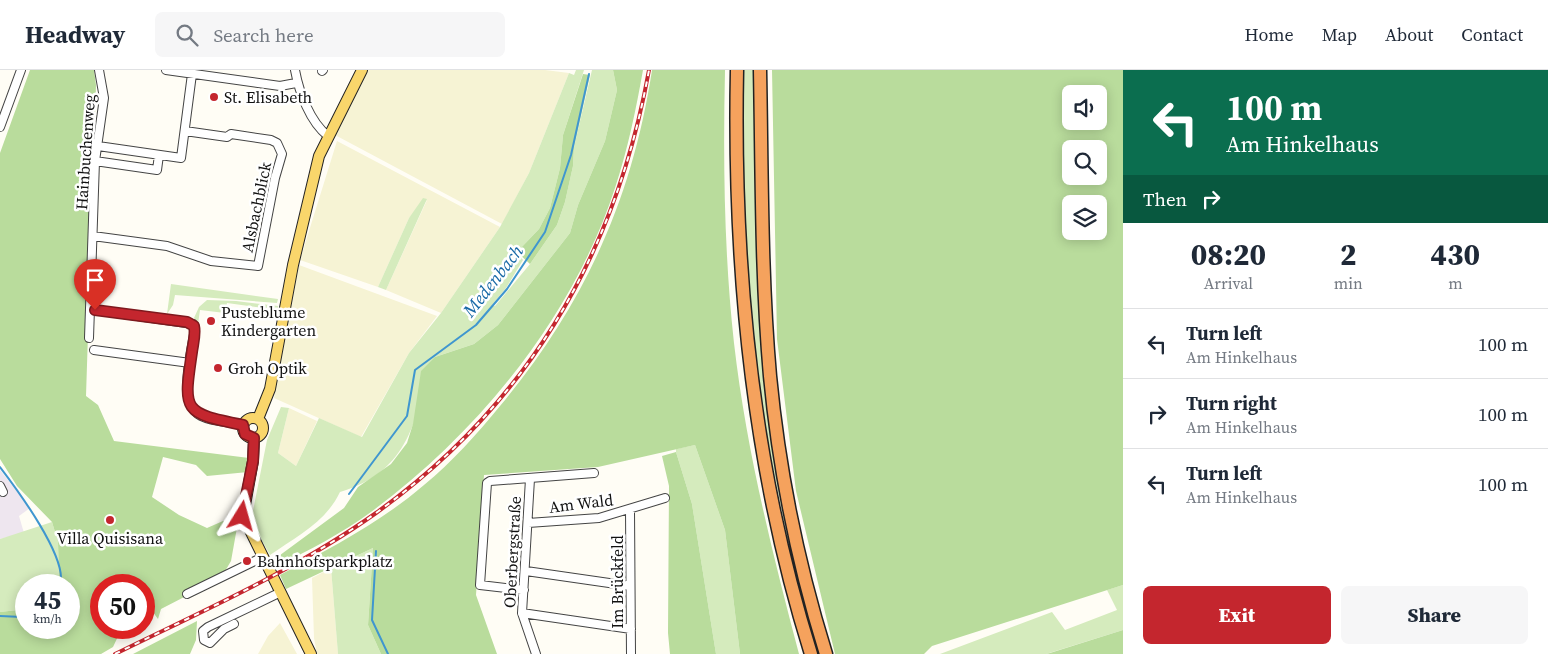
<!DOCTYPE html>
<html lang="en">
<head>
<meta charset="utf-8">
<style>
	body { margin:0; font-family:"Source Serif 4",serif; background:#f6f6f7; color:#1f2937; height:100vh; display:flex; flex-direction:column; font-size:19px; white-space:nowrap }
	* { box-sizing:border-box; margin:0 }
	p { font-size:16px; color:#747a83 }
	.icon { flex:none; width:28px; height:28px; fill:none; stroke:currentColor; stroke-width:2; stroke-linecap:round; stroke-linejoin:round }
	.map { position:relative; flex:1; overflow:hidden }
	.side { display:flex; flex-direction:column; background:#fff; width:425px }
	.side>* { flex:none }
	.hud { background:#0b6e4f; color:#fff; overflow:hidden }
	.tools { position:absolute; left:1062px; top:15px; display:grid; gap:10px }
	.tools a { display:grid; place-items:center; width:45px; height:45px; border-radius:8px; background:#fff; box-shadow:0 2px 12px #0003; font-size:25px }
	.speed { position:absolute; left:15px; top:504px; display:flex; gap:10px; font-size:25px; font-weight:700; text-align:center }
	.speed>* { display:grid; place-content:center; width:65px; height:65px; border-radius:50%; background:#fff; box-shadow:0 2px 12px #0003; line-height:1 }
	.speed small { font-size:12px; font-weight:400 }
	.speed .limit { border:8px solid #d22; background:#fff; color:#111 }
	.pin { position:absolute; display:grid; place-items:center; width:42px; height:42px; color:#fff; margin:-51px -21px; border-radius:50% 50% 50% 0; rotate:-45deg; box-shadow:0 0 5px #0007 }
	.pin .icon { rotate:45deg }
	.me { position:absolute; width:55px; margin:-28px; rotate:8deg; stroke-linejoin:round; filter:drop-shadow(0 0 4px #0008) }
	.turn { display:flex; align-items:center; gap:18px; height:105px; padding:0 20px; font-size:22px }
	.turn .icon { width:65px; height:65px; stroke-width:2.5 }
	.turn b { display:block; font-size:35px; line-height:42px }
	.then { display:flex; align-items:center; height:48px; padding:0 20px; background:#0003; gap:10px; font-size:19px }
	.eta { display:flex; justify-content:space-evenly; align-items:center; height:85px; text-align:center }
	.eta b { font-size:30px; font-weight:800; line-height:35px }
	.action { display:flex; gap:10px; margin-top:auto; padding:10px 20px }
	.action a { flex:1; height:58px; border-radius:8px; background:#c4262e; color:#fff; font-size:20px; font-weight:800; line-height:58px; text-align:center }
	.action a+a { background:#f6f6f7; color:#1f2937 }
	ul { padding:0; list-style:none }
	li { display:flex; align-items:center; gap:15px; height:70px; padding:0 20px; border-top:1px solid #e0e1e3 }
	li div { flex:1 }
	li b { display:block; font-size:19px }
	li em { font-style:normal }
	header { display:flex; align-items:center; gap:30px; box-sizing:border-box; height:70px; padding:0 25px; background:#fff; border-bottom:1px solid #e0e1e3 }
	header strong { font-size:24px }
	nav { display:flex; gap:28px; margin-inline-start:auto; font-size:18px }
	.search { width:350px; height:45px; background:#f6f6f7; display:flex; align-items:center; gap:12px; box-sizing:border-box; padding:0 18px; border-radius:8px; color:#747a83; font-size:19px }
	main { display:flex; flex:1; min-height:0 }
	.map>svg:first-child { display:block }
	.industrial { fill:#eee6ef }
	.farmland { fill:#f6f3d4 }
	.green { fill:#d5ebbd }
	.forest { fill:#b9dc9c; fill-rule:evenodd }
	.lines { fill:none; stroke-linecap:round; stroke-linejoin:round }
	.stream { stroke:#3f96cf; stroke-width:2 }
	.minor-casing { stroke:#444; stroke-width:10 }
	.major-casing { stroke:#222; stroke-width:12 }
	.highway-casing { stroke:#222; stroke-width:15 }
	.minor { stroke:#fff; stroke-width:8 }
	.major { stroke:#f9d66b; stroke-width:10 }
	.highway { stroke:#f5a25d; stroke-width:12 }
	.rail-casing { stroke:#c4262e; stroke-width:4 }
	.rail { stroke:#fff; stroke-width:2; stroke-dasharray:5.5; stroke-linecap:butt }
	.route-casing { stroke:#7f191e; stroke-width:12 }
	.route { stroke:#c4262e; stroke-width:9 }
	.poi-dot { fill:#c4262e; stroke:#fff; stroke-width:2 }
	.labels { text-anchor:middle; stroke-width:5; stroke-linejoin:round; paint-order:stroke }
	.poi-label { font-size:16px; fill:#111; stroke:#fff; text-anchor:start }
	.street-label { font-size:16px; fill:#111; stroke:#fff }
	.water-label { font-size:18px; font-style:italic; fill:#1768a6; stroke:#fff }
</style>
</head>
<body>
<header>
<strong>Headway</strong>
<div class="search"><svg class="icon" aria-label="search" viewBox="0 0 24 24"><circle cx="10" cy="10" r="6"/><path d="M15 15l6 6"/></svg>Search here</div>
<nav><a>Home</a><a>Map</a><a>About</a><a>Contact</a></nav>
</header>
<main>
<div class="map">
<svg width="1123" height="584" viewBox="0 0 1123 584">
	<rect width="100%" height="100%" fill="#fffdf5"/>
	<!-- industrial -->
	<path class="industrial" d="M0 400 30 438 19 446 24 463 0 469Z"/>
	<!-- farmland -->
	<path class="farmland" d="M368 0H545L569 3 529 103 502 154 335 65Z
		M337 71 500 157 441 243 386 220 427 130 409 148 378 217 300 190Z
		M299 195 437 246 409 283 361 367 274 328Z
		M289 338 317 351 296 396 278 383Z
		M331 498 338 584H317L314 568 312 508Z
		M280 553 297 584H258L268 566Z"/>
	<!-- green -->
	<path class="green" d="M576 0H584L563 65 560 98 550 138 539 159 517 182 523 190 506 218 492 235 495 236 530 194 557 155 565 132 573 96 574 77 592 0H613L617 20 605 71 578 135 570 163 498 255 474 274 435 287C414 349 411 401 340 422 326 452 296 467 270 485L251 451 267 370 281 337 289 338 278 383 296 396 319 348 362 367 409 283 441 243 500 157 529 103 569 3 574 5Z
		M743 0H756L759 204 793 475 789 476C774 403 758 329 751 255 743 170 742 85 743 0Z
		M423 128 427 129 386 220 378 217 409 148Z
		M171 214 278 229 277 233 175 225 173 235 167 244Z
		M207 230 236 231 278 236 277 240 227 233 225 243 200 240 198 254 194 248 199 237Z
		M695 375 725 460 740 584H716L692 434 676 382V379Z
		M52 452 58 472 59 511 54 515H26V539L0 542V469Z
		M373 478 368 555 381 584H338L331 498Z
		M1123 515V560L1046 584H940L1052 542 1065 560 1117 540 1107 520Z"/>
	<!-- forest -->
	<path class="forest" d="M30 0H94L96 15 86 326 98 335 114 371 249 388 248 402 207 406 196 395 163 387 152 427 179 445 207 458 223 451 238 452 231 491 221 508 161 539 158 549 144 530V515H101V558H122L113 577 101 584H0V542L26 539V558H69V515H54L59 510 58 472 52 452 17 416 0 389V83Z
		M613 0H643C636 39 628 79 615 118 573 247 479 362 371 442 341 464 309 480 276 497L272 491 344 438 358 417 391 394 407 373 413 354 421 301 435 287 474 274 498 255 570 163 578 135 605 71 617 20Z
		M652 0H725C723 91 724 182 734 273 746 378 772 482 799 584H740L725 460 695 375 598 397 484 405 476 525 497 584H381L368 555 373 478 286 519 280 505C331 478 381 452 424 415 452 392 477 364 500 336 584 235 632 130 652 0Z
		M772 0H1123V515L932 576 924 584H835L796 421 777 269ZM1071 24H1099V51H1071ZM1071 79H1099V106H1071ZM1071 134H1099V161H1071Z
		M583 4 590 5 574 77 573 96 565 132 557 155 530 194 517 182 539 159 550 138 560 98 563 65Z
		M676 382 692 434 716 584H670L668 563 669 416 662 386Z
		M197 551 196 570 190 584H133Z
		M1123 560V584H1046L1050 583Z"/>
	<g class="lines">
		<!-- stream -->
		<path class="stream" d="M0 397C16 418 69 489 60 515
			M349 424 407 346 415 300 476 255 507 219 545 162 571 85 589 4
			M376 481 372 550 388 584
			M0 546 22 547 26 545"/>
		<!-- minor casing -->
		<g class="minor-casing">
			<path id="minor" d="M166 0 280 16 296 13
				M295 0C299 22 310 52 328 66
				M322 1 323 0
				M0 57 21 0
				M98 76 181 88 192 4
				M95 91 157 100 159 85
				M93 166 167 176 211 191 258 196 275 108 282 84 277 73 271 70 231 64 227 67 185 61
				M95 240 193 254 195 258C192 281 176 334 201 346 213 352 230 352 243 355
				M89 268 95 91 104 28 99 0
				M94 280 190 293
				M530 409 522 543 536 584
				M0 416 3 422
				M630 440 631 584
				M528 453 599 448 665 428
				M526 501 630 516
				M524 520 480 515 487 413 490 411 594 403
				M187 524 263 487
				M522 543 631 559
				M234 554 224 559 210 573 204 570 203 561 208 557 281 522"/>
		</g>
		<!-- major casing -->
		<g class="major-casing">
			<path id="major" d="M243 358a10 10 0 1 1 20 0a10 10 0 1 1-20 0Z
				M258 349 270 319 293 195 319 86 362 0
				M254 368 253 391 243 446 311 584"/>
		</g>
		<!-- highway casing -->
		<g class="highway-casing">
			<path id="highway" d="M737 0C733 197 752 396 811 584
				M760 0C762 102 761 205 770 306 779 400 798 494 826 584"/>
		</g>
		<!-- minor -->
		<use href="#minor" class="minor"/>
		<!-- major -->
		<use href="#major" class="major"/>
		<!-- highway -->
		<use href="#highway" class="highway"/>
		<!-- rail casing -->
		<g class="rail-casing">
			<path id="rail" d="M115 584C202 541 296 500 376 443 528 334 616 183 649 0"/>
		</g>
		<!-- rail -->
		<use href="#rail" class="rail"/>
	</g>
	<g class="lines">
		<!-- route casing -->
		<g class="route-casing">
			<path id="route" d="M95 240 187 252 194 256C196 264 193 274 192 282 183 342 183 343 243 355L245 364 254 368 253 391 242 446"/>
		</g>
		<!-- route -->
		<use href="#route" class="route"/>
	</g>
	<!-- markers -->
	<g class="poi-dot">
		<circle cx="214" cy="27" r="5"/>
		<circle cx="211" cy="251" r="5"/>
		<circle cx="218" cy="298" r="5"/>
		<circle cx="110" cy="450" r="5"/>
		<circle cx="247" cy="491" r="5"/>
	</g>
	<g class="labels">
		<!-- poi labels -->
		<g class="poi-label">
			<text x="224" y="33">St. Elisabeth</text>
			<text x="221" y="248">Pusteblume<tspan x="221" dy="18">Kindergarten</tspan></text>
			<text x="228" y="304">Groh Optik</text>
			<text x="110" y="474" text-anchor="middle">Villa Quisisana</text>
			<text x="257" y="497">Bahnhofsparkplatz</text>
		</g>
		<!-- street labels -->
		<g class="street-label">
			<text transform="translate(85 82) rotate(-86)" y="6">Hainbuchenweg</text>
			<text transform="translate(256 137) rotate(-78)" y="6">Alsbachblick</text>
			<text transform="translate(581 433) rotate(-7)" y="6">Am Wald</text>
			<text transform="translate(512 482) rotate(-87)" y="6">Oberbergstraße</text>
			<text transform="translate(617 512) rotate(-90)" y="6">Im Brückfeld</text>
		</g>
		<!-- water labels -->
		<g class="water-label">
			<text transform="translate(493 211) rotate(-52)" y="6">Medenbach</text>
		</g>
	</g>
</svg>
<div class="tools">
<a><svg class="icon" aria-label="sound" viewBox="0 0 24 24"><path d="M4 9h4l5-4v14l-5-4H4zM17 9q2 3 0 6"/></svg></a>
<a><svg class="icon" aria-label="search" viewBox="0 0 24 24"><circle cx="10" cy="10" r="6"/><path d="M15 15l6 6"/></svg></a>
<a><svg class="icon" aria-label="layers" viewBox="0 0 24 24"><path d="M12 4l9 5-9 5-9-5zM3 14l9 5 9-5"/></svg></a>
</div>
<div class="speed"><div>45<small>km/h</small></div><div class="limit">50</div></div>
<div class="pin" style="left:95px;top:240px;background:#d93025"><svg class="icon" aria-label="arrive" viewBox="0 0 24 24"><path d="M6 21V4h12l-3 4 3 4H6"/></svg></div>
<svg class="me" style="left:242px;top:446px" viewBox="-20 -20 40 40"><path d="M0-17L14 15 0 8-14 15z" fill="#c4262e" stroke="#fff" stroke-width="4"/></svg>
</div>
<section class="side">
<div class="hud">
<div class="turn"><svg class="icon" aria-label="left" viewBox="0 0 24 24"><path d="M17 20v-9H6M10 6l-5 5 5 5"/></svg><div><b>100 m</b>Am Hinkelhaus</div></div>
<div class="then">Then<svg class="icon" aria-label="right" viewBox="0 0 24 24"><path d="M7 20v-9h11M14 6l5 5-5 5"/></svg></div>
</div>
<div class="eta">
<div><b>08:20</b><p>Arrival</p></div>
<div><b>2</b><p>min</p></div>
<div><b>430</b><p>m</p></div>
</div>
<ul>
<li><svg class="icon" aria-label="left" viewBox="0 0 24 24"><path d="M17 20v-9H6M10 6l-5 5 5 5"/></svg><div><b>Turn left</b><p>Am Hinkelhaus</p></div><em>100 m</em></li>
<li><svg class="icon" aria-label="right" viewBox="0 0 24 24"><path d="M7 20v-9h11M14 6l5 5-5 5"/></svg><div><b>Turn right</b><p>Am Hinkelhaus</p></div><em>100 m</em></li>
<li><svg class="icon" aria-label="left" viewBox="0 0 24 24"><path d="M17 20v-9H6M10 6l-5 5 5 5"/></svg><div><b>Turn left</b><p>Am Hinkelhaus</p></div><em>100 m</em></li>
</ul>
<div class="action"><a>Exit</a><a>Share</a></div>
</section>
</main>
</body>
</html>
